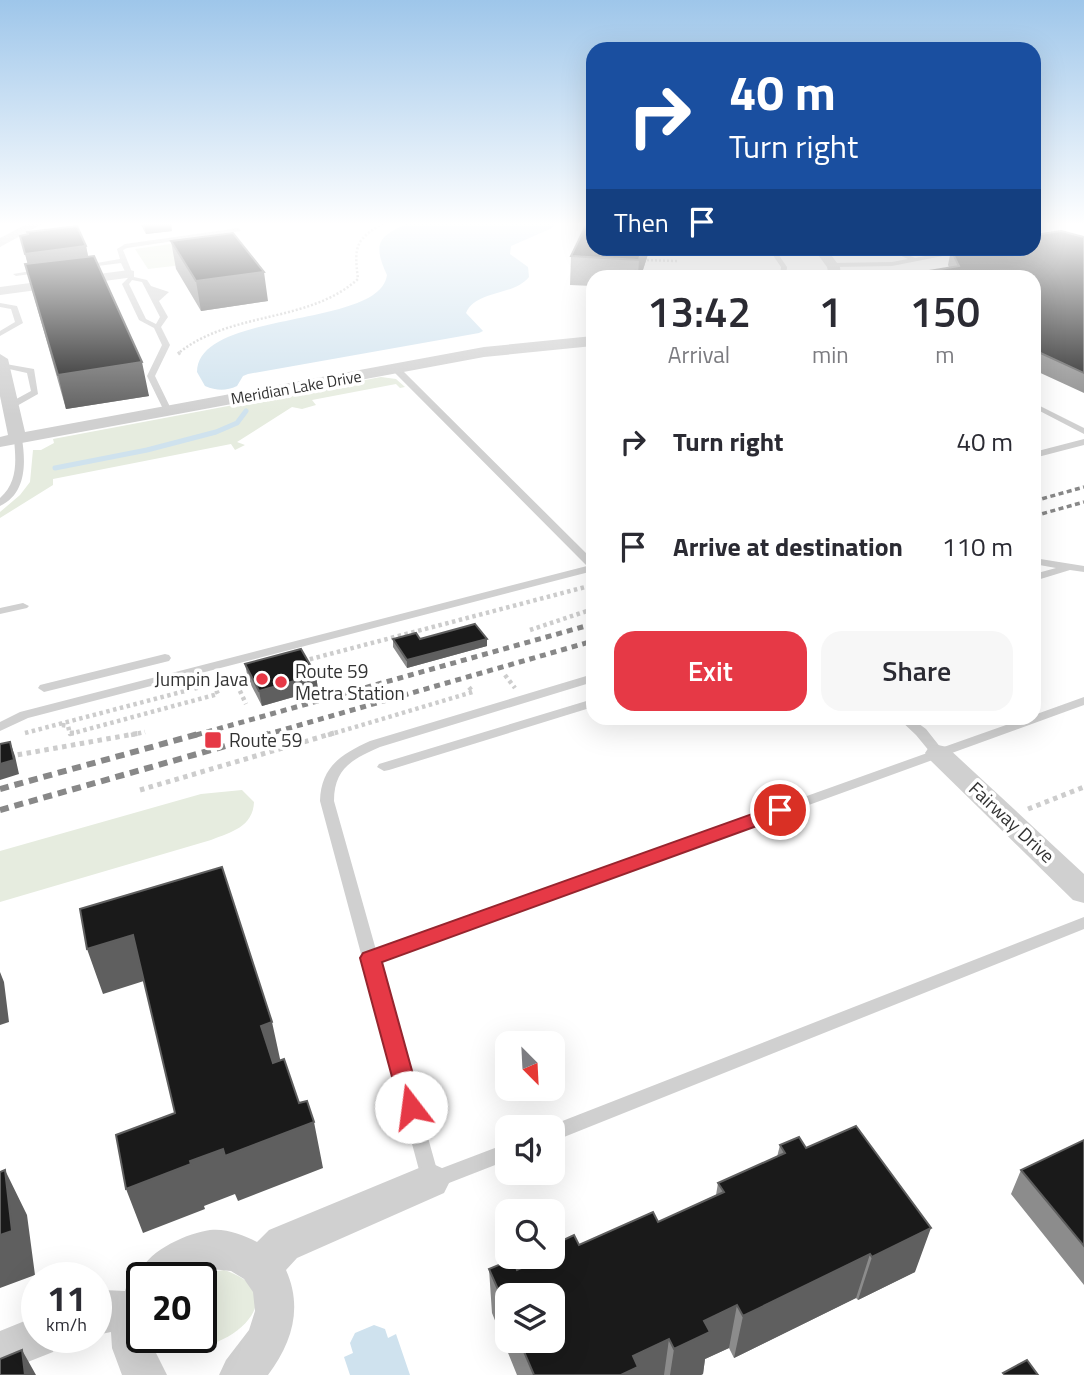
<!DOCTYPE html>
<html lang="en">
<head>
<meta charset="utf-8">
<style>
	body { margin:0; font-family:"Titillium Web",sans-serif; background:#f7f7f7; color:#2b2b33; height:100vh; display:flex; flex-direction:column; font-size:26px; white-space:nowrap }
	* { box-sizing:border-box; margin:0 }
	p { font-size:23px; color:#7c7c81 }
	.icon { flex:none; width:38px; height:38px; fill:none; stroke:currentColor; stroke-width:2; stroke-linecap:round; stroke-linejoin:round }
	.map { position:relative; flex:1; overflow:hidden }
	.details { position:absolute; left:586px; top:270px; width:455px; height:455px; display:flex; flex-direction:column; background:#fff; border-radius:21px; box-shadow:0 7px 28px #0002 }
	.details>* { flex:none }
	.banner { position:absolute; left:586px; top:42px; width:455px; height:214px; border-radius:21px; box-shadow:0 7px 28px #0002; background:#1a4fa0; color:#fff; overflow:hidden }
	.needle { width:46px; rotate:156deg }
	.buttons { position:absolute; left:495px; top:1031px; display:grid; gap:14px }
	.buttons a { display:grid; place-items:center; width:70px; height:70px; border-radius:14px; background:#fff; box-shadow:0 7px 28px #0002; font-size:35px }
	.speed { position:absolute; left:21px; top:1262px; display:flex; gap:14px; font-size:35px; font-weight:700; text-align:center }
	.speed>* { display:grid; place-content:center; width:91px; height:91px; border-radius:50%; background:#fff; box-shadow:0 7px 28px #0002; line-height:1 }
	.speed small { font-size:18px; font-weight:400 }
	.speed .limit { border:4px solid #111; border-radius:10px; background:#fff; color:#111 }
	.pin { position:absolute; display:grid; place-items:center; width:60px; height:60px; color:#fff; margin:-30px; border:4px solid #fff; border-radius:50%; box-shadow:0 2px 7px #0007 }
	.me { position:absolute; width:77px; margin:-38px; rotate:345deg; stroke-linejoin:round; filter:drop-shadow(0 0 5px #0008) }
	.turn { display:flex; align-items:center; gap:24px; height:147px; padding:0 28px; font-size:32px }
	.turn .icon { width:91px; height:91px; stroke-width:2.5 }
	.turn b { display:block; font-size:49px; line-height:60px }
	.then { display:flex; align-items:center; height:66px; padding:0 28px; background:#0003; gap:14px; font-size:26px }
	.eta { display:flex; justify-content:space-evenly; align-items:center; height:119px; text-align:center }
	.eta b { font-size:42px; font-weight:600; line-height:49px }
	.cta { display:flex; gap:14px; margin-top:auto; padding:14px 28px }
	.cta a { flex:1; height:80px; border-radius:21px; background:#e63946; color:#fff; font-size:28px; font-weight:600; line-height:80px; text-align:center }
	.cta a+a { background:#f7f7f7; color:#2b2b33 }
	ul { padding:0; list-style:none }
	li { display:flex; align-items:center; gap:21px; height:105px; padding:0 28px }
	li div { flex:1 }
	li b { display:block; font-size:26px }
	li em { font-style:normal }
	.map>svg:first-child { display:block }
	.green { fill:#e6ecdf }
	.water { fill:#cfe2ee }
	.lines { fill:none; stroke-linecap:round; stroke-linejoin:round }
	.stream { stroke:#cfe2ee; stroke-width:5 }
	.path-far3 { stroke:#cdcdcd; stroke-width:2.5; stroke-dasharray:2 2; stroke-linecap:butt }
	.path-far2 { stroke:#cdcdcd; stroke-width:3.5; stroke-dasharray:2.5 2.5; stroke-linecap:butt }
	.path-far1 { stroke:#cdcdcd; stroke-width:4.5; stroke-dasharray:3.5 3.5; stroke-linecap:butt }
	.path { stroke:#cdcdcd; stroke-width:5; stroke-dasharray:4.5 4.5; stroke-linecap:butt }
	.service { fill:#d0d0d0; fill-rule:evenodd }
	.minor { fill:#d0d0d0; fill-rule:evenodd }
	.rail-far2 { stroke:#888; stroke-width:3.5; stroke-dasharray:5 3.5; stroke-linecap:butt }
	.rail-far1 { stroke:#888; stroke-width:5; stroke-dasharray:6 5; stroke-linecap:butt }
	.rail { stroke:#888; stroke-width:6; stroke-dasharray:9 6; stroke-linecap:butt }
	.wall { fill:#8c8c8c; fill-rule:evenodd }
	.shaded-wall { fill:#5f5f5f }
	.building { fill:#1a1a1a; stroke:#5f5f5f; stroke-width:2 }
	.route { fill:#e63946; stroke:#96252e; stroke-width:2 }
	.poi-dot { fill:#e63946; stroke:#fff; stroke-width:2.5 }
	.labels { text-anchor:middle; stroke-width:7; stroke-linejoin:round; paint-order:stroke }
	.far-street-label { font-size:16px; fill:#333; stroke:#fff }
	.poi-label { font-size:19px; fill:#333; stroke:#fff; text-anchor:start }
	.street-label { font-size:19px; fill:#333; stroke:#fff }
</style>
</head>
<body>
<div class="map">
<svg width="1084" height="1375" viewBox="0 0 1084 1375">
	<rect width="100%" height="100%" fill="#fff"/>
	<!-- green -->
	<path class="green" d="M221 237 241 258 148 269 135 249Z
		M381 377 396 379 405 387 400 388 396 384 312 400 316 405 302 409 292 407 237 442 245 445 235 450 231 444 53 479V485L0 518V512L20 495 30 482 33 450H41L54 443 53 439Z
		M242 790 254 802C253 827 231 832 211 840L0 902V851L201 794Z
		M224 1270C310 1298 201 1375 162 1337H201V1278L195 1277 205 1273Z"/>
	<!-- water -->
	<path class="water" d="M410 223H557L550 229 511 246 510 254 528 267 529 277C514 296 476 290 466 313L483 331 479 333 248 374 243 376 237 386C226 391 217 391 205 386L197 372C198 309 380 329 387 275 372 243 379 235 410 223Z
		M374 1325 385 1329 388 1338 396 1334 410 1375H350L344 1357 353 1353 350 1343 355 1333Z"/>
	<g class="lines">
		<!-- stream -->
		<path class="stream" d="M55 468 147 450 216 432 237 423 246 411"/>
		<!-- path-far3 -->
		<path class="path-far3" d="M643 260 677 261
			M180 352C232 311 309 323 358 279 354 247 355 239 384 223"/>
		<!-- path-far2 -->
		<path class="path-far2" d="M178 354 182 351"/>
		<!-- path-far1 -->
		<path class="path-far1" d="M530 630 593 609
			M303 661 593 585
			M505 675 515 688
			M234 678 246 704
			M62 725 68 726 70 734 218 694 213 684
			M25 733 250 674
			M131 735 145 732
			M328 735 473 692 468 686"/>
		<!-- path -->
		<path class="path" d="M70 733H74
			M0 758 140 733
			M140 790 334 733
			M1028 809 1084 787"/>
		<!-- service -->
		<path class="service" d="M239 228 241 231 127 248 123 250 134 277 147 280 151 286 169 292 159 301 168 317 161 327 170 345 155 376 172 411 165 413 147 376 162 345 154 328 139 320 122 284 128 278 121 263 82 268 79 266 120 259 117 249 125 244ZM132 280 142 282 160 317 156 324 146 319 129 284Z
			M768 248H774L787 267 786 276H780L781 267Z
			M884 248H894L915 258 967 248H983L892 266 831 267 828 265 831 263 892 262 908 259Z
			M43 269 46 271 45 272 16 276 13 274Z
			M0 303 17 306 23 323 0 336V331L15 322 11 309 0 307Z
			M0 363 34 369 38 394 15 407H9V403L31 391 27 373 0 367Z
			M393 367H399L593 560V571L28 718 0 731V722L20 712 587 566 393 371Z
			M1034 403 1084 428V434L1034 408Z
			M18 436 22 439C26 464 26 494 0 506V498C18 482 16 461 14 439Z
			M1084 439V445L1034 458V452Z
			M1034 558 1084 566V572L1070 570 1034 581V574L1056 568 1034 564Z
			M23 603 29 606 27 608 0 614V608Z
			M165 654 169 655 171 658 169 661 44 692 38 688 40 685Z
			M593 674V682L380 747C353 759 334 768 334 801L376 950 930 752 916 735 898 718H911L926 729 941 748 1026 718H1034V715L1084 697V705L379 961 437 1170 508 1143V1160L431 1190 424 1187 422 1181 320 801C321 766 342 754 370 741Z
			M593 699V707L389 770 384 771 377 767 379 764Z
			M1084 917V929L559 1139 553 1141V1127H547Z"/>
		<!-- minor -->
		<path class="minor" d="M29 223H44L0 247V238Z
			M813 248H826L840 267 841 276H829L827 267Z
			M129 270 134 271V277L0 295V287Z
			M593 336V346L484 357 0 447V437L8 435 0 396V354L8 359 25 432 484 347Z
			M938 745 947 747 1084 874V903L1073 900 929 759 925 753 929 747Z
			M431 1163 444 1169 450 1181 444 1193 297 1258 286 1270C303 1308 292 1343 268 1375H219L226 1360 249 1330 255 1311 253 1292 244 1279 231 1271 211 1269 190 1278H142V1337H153L156 1353 167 1375H122L112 1348 111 1332 96 1335V1293L103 1290 125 1291 127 1285 139 1281C138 1254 187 1233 210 1230 226 1228 244 1235 257 1242L269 1230Z
			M37 1316V1337H59L53 1352 0 1373V1331Z"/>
		<!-- rail-far2 -->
		<path class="rail-far2" d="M1034 501 1084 487
			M1034 516 1084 502"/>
		<!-- rail-far1 -->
		<path class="rail-far1" d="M196 735 593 624
			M265 735 593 641"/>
		<!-- rail -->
		<path class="rail" d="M0 789 202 733
			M0 810 271 733"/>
	</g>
	<!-- wall -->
	<path class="wall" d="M140 223H171L172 231 146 234Z
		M20 236 86 246 88 256 149 396 66 409 33 293 25 264H28Z
		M1084 237V393L1034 370V276L949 267 948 265 951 250Z
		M171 241 268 301 201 311 176 269Z
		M650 248 641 276H593V286L570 285 571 256Z
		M393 639H420L487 646 407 668 393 647Z
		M245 664 316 675 318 690 262 706 248 679Z
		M1084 1140V1285L1011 1194 1021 1170Z
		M780 1145 806 1148 915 1272 858 1300 856 1298 734 1358 729 1348 705 1359 703 1374 701 1375H517L492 1313 489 1269 517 1270 555 1254V1244L579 1245 658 1222 716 1195 718 1183 777 1157ZM508 1295 553 1340H508Z"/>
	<!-- shaded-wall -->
	<path class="shaded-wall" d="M144 223H171L172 231 146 234Z
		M86 246 89 261 29 269 25 254Z
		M642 248H650L641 276H638L639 260Z
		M264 272 268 301 201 311 196 281Z
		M142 362 149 396 66 409 58 375Z
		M487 639V646L407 668V660Z
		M316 675 318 690 262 706 259 691Z
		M10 742 15 756 19 774 0 780V764Z
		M133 935 147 980 103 994 87 949Z
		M0 972 4 982 9 1022 0 1025Z
		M272 1022 282 1068 271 1072 261 1026Z
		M314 1122 323 1168 238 1201 235 1194 204 1206 205 1209 143 1233 126 1189 190 1161 223 1149Z
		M5 1170 27 1215 35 1275 0 1288V1235Z
		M931 1228 915 1272 858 1300 872 1257Z
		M870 1254 856 1298 734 1358 743 1316Z
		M737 1305 729 1348 705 1359 703 1374 701 1375H670L674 1349 704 1321Z
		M669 1339 664 1375H621L633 1356Z
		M22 1350 36 1375H25Z"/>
	<!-- building -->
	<path class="building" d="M587 223H593V248H642L639 260 571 256Z
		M77 226 86 246 25 254 20 236 28 234 27 232Z
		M1061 231 1084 237V373L1034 350V276H899L959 266 951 250 957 248H1034V235Z
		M233 233 264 272 196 281 171 241Z
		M94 256 142 362 58 375 25 264Z
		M475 624 487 639 407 660 393 639 416 633 420 639Z
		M301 649 316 675 259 691 245 664Z
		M10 742 14 760 0 764V744Z
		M222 867 272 1022 261 1026 273 1063 284 1059 299 1103 307 1101 314 1122 225 1156 223 1149 190 1161 191 1164 126 1189 116 1135 175 1113 133 935 87 949 80 909Z
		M856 1126 931 1228 872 1257 870 1254 743 1316 737 1305 704 1321 710 1332 674 1349 669 1339 633 1356 638 1367 621 1375H534L519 1340H553V1295H508V1312L489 1269 513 1259 517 1270 549 1256H553V1255L559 1252 555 1244 574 1235 579 1245 653 1212 658 1222 724 1192 718 1183 785 1153 780 1145 799 1137 806 1148Z
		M1084 1140V1246L1021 1170Z
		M5 1170 12 1231 0 1235V1172Z
		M22 1350 25 1375H0V1359Z
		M1027 1360 1038 1375H1005L1003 1373Z"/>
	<!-- sky -->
	<linearGradient id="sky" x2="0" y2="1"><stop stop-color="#9ec6ea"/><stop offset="0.54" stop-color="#fff"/><stop offset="1" stop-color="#fff" stop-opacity="0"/></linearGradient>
	<rect width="1084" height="415" fill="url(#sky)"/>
	<!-- route -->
	<path class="route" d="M780 804 787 806 789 810 787 815 382 962 422 1107 419 1114 411 1117 402 1114 360 958 363 953Z"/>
	<!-- markers -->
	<g class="poi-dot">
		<circle cx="262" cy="679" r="7"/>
		<circle cx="281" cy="682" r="7"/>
		<rect x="204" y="731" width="18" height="18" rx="3.5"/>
	</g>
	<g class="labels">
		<!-- far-street labels -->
		<g class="far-street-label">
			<text transform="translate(296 387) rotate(-10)" y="6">Meridian Lake Drive</text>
		</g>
		<!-- poi labels -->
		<g class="poi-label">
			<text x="295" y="678">Route 59<tspan x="295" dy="22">Metra Station</tspan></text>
			<text x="248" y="686" text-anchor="end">Jumpin Java</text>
			<text x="229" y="747">Route 59</text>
		</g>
		<!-- street labels -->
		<g class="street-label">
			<text transform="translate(1012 822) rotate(43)" y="7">Fairway Drive</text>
		</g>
	</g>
</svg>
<div class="buttons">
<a><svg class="needle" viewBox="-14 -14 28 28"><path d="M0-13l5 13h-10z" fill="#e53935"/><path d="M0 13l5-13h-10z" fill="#7c7c81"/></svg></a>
<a><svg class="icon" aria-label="sound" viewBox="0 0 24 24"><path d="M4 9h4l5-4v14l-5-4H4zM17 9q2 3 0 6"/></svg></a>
<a><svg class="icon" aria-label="search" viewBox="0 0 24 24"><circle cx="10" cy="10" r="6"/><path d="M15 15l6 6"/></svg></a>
<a><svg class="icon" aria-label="layers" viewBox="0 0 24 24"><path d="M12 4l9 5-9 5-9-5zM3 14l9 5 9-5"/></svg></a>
</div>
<div class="speed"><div>11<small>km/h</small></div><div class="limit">20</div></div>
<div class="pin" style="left:780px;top:810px;background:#d93025"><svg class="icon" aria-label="arrive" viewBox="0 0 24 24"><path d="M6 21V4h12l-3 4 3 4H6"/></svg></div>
<svg class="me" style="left:411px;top:1107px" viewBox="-20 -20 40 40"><circle r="19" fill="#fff"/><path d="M0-13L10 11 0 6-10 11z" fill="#e63946"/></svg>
<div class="banner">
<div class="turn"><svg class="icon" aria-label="right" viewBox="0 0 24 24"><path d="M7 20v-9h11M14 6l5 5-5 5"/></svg><div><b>40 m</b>Turn right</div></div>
<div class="then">Then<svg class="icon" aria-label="arrive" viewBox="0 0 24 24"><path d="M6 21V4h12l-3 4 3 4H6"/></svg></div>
</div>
<section class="details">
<div class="eta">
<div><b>13:42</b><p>Arrival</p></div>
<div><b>1</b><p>min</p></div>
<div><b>150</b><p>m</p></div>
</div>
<ul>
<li><svg class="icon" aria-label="right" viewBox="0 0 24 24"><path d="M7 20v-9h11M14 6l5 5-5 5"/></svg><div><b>Turn right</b></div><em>40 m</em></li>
<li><svg class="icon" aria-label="arrive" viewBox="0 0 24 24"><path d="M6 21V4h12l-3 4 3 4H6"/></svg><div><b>Arrive at destination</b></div><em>110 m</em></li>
</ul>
<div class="cta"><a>Exit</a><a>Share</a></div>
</section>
</div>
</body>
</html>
